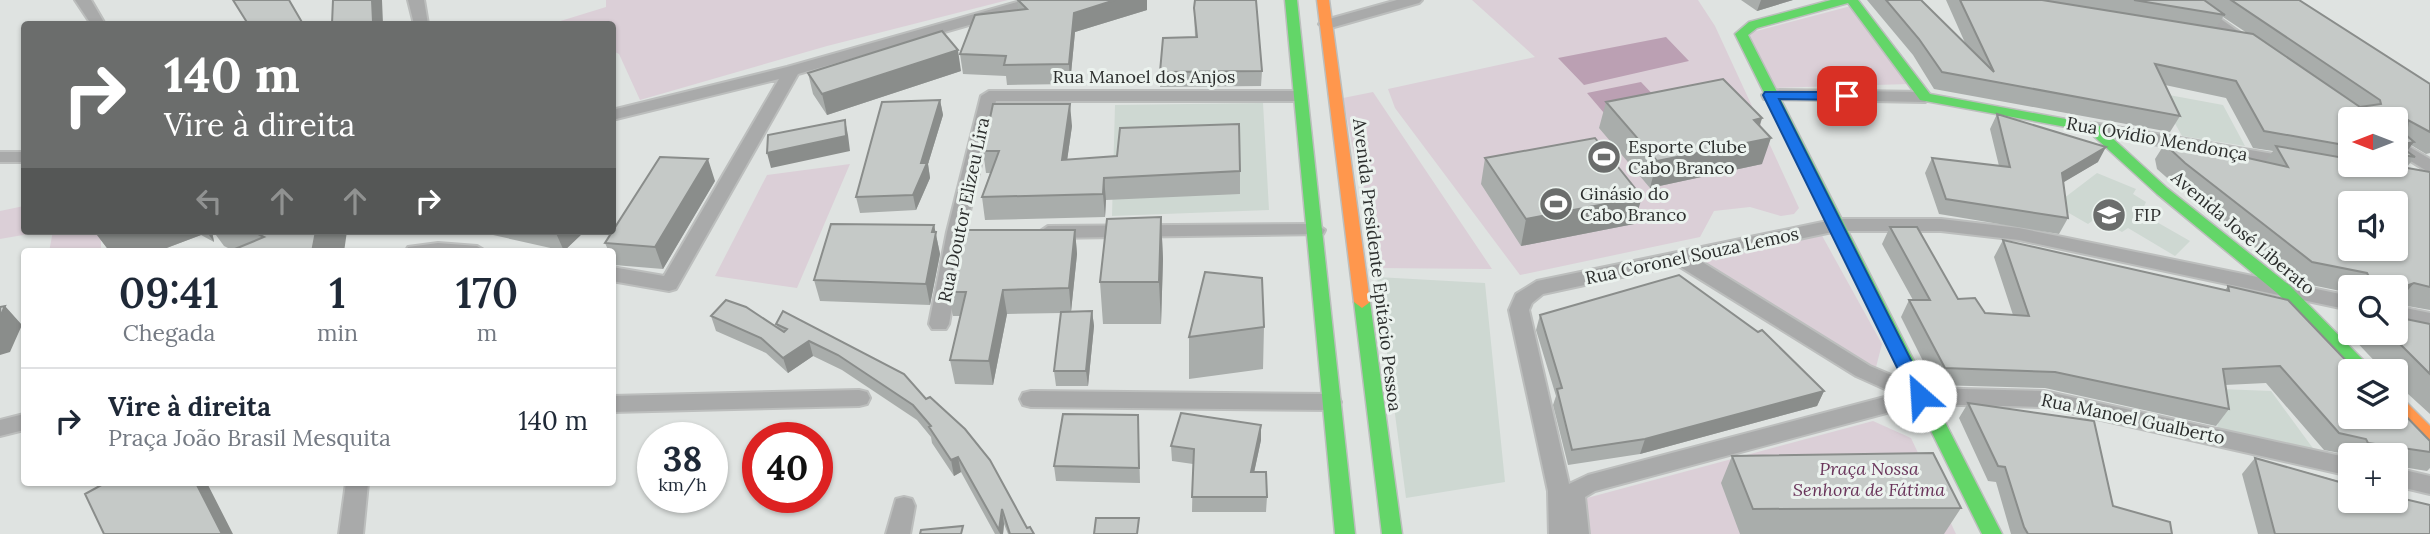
<!DOCTYPE html>
<html lang="pt">
<head>
<meta charset="utf-8">
<style>
	body { margin:0; font-family:Lora,serif; background:#f6f6f7; color:#1f2937; height:100vh; display:flex; flex-direction:column; font-size:26px; white-space:nowrap }
	* { box-sizing:border-box; margin:0 }
	p { font-size:23px; color:#747a83 }
	.icon { flex:none; width:38px; height:38px; fill:none; stroke:currentColor; stroke-width:2; stroke-linecap:round; stroke-linejoin:round }
	.map { position:relative; flex:1; overflow:hidden }
	.drawer { position:absolute; left:21px; top:248px; width:595px; height:238px; display:flex; flex-direction:column; background:#fff; border-radius:7px; box-shadow:0 2px 5px #0004 }
	.drawer>* { flex:none }
	.top-card { position:absolute; left:21px; top:21px; width:595px; height:214px; border-radius:7px; box-shadow:0 2px 5px #0004; background:#6b6d6c; color:#fff; overflow:hidden }
	.needle { width:46px; rotate:270deg }
	.buttons { position:absolute; left:2338px; top:107px; display:grid; gap:14px }
	.buttons a { display:grid; place-items:center; width:70px; height:70px; border-radius:7px; background:#fff; box-shadow:0 2px 5px #0004; font-size:35px }
	.speed { position:absolute; left:637px; top:422px; display:flex; gap:14px; font-size:35px; font-weight:700; text-align:center }
	.speed>* { display:grid; place-content:center; width:91px; height:91px; border-radius:50%; background:#fff; box-shadow:0 2px 5px #0004; line-height:1 }
	.speed small { font-size:18px; font-weight:400 }
	.speed .limit { border:10px solid #d22; background:#fff; color:#111 }
	.pin { position:absolute; display:grid; place-items:center; width:60px; height:60px; color:#fff; margin:-30px; border-radius:14px; box-shadow:0 4px 10px #0006 }
	.me { position:absolute; width:77px; margin:-38px; rotate:334deg; stroke-linejoin:round; filter:drop-shadow(0 0 5px #0008) }
	.turn { display:flex; align-items:center; gap:24px; height:147px; padding:0 28px; font-size:32px }
	.turn .icon { width:91px; height:91px; stroke-width:2.5 }
	.turn b { display:block; font-size:49px; line-height:60px }
	.lanes { display:flex; align-items:center; height:66px; padding:0 28px; background:#0003; justify-content:center; gap:35px; direction:ltr }
	.lanes .off { opacity:.35 }
	.eta { display:flex; justify-content:space-evenly; align-items:center; height:119px; text-align:center }
	.eta b { font-size:42px; font-weight:600; line-height:49px }
	ul { padding:0; list-style:none }
	li { display:flex; align-items:center; gap:21px; height:105px; padding:0 28px; border-top:2px solid #e0e1e3 }
	li div { flex:1 }
	li b { display:block; font-size:26px }
	li em { font-style:normal }
	.map>svg:first-child { display:block }
	.built { fill:#ced8d2 }
	.green { fill:#dbcfd7 }
	.water { fill:#bba0b3 }
	.lines { fill:none; stroke-linecap:round; stroke-linejoin:round }
	.street-casing { stroke:#bcbebd; stroke-width:4 }
	.fast-casing { stroke:#bcbebd; stroke-width:3 }
	.slow-casing { stroke:#bcbebd; stroke-width:3 }
	.street { fill:#a9aaaa; fill-rule:evenodd }
	.fast { fill:#63d668; fill-rule:evenodd }
	.slow { fill:#ff974d; fill-rule:evenodd }
	.wall { fill:#a9adab; fill-rule:evenodd }
	.shaded-wall { fill:#8a8d8b }
	.building { fill:#c5c9c7; stroke:#8a8d8b; stroke-width:2; fill-rule:evenodd }
	.route { fill:#1a73e8; stroke:#114b97; stroke-width:2 }
	.labels { text-anchor:middle; stroke-width:6; stroke-linejoin:round; paint-order:stroke }
	.street-label { font-size:18px; fill:#2c2e2d; stroke:#ebf2ee }
	.poi-label { font-size:18px; fill:#2c2e2d; stroke:#ebf2ee; text-anchor:start }
	.park-label { font-size:18px; font-style:italic; fill:#6a355b; stroke:#ebf2ee }
</style>
</head>
<body>
<div class="map">
<svg width="2430" height="534" viewBox="0 0 2430 534">
	<rect width="100%" height="100%" fill="#dfe3e1"/>
	<!-- built -->
	<path class="built" d="M2158 93 2223 105 2245 146 2182 136Z
		M1263 103 1269 210 1112 216 1115 105Z
		M2097 173 2136 189 2133 194 2146 202 2141 213 2190 241 2175 256 2128 228 2122 232 2096 218 2088 224 2055 205Z
		M1377 277 1485 283 1505 482 1406 498Z
		M2220 389 2271 391 2315 451 2217 432Z"/>
	<!-- green -->
	<path class="green" d="M606 0H1008L827 46 640 100 619 54 613 51 612 24 554 23 606 7Z
		M1472 0H1698L1715 26 1799 208 1794 214 1781 216 1750 207 1714 211 1700 237 1520 275 1395 108 1388 89 1535 57Z
		M1851 6 1910 84 1771 88 1745 34Z
		M1373 92 1492 269 1376 268 1343 98Z
		M850 164 797 288 715 276 767 175Z
		M24 206V231H46L0 239V211Z
		M53 231H101V252H49Z
		M1820 232 1882 344 1875 371 1694 263Z
		M1873 421 1911 438 1956 534H1575L1566 510 1587 498Z"/>
	<!-- water -->
	<path class="water" d="M1666 37 1689 61 1584 85 1558 58Z
		M1641 82 1659 101 1604 113 1587 93Z"/>
	<g class="lines">
		<!-- street casing -->
		<g class="street-casing">
			<path id="street" d="M75 0H91L105 24H91Z
				M408 0H424L428 24H414Z
				M1024 0H1049L1046 3 798 74 676 289 669 291 612 281V267L664 276 779 79 612 120V110L787 67Z
				M1397 0H1422L1419 3 1327 29 1319 24 1322 21Z
				M2176 0H2194L2259 46 2251 51 2245 49Z
				M1770 90 1925 92 1933 97 1925 102 1764 99 1762 95Z
				M989 91H1299L1307 96 1299 101H996L965 232 949 324 946 329H932L929 324 947 232 981 96Z
				M2093 123 2291 157 2300 163 2291 169 2087 132 2084 128 2087 124Z
				M2396 139 2430 159V173L2396 152Z
				M0 152H24V162H0Z
				M1837 219H1941L2019 228 2350 296V310L2019 240 1941 231H1837L1699 260 1870 366 1922 388 2044 391 2350 458V476L2044 407 1920 404 1595 491 1585 497 1589 534H1549L1548 491 1509 310 1516 294 1537 281ZM1677 265 1856 376 1896 394 1588 475 1569 484 1529 310 1532 303 1543 294Z
				M1316 224 1325 230 1323 234 1048 238 1039 232 1048 226Z
				M438 243 477 246 487 252H405L408 247Z
				M2396 306 2430 313V327L2396 320Z
				M859 390 867 392 870 398 867 404 859 406 612 412V396Z
				M1031 391 1330 394 1338 396 1341 402 1338 408 1330 410 1031 407 1023 405 1020 399 1023 393Z
				M24 414V430L0 436V420Z
				M2396 468 2430 476V494L2396 486Z
				M346 483H368L363 534H339Z
				M904 497 912 499 915 506 910 534H886L896 499Z"/>
		</g>
		<!-- fast casing -->
		<g class="fast-casing">
			<path id="fast" d="M1285 0H1297L1355 534H1335Z
				M1831 0H1858L1930 94 2098 125 2167 188 2289 285 2374 371H2355L2277 293 2157 194 2088 131 1920 100 1848 3 1757 28 1748 35 2002 534H1982L1735 34 1749 22Z
				M1362 296 1370 302 1402 534H1382L1354 302Z"/>
		</g>
		<!-- slow casing -->
		<g class="slow-casing">
			<path id="slow" d="M1317 0H1329L1370 302 1362 308 1354 302Z
				M2396 396 2402 398 2430 426V444L2424 442 2396 414Z"/>
		</g>
		<!-- street -->
		<use href="#street" class="street"/>
		<!-- fast -->
		<use href="#fast" class="fast"/>
		<!-- slow -->
		<use href="#slow" class="slow"/>
	</g>
	<!-- wall -->
	<path class="wall" d="M1017 0H1147V10L1075 32 1070 84 1007 85 1006 76 963 74 960 54 1018 10Z
		M1741 0H1793L1757 11Z
		M1867 0H1921L1966 45 1946 0H2299L2430 84V153L2426 154 2411 145 2407 151 2415 157 2406 168 2430 172V310L2396 304V287H2350V293L2297 282 2173 183 2157 169 2155 159 2167 140 2265 162 2273 151 2253 148 2226 98 2165 85 2180 116 2170 132 1934 89 1913 55ZM2223 17 2247 33 2216 28ZM2350 119H2396V164H2350Z
		M1194 8 1262 71 1261 86 1160 87V72L1195 37Z
		M961 71 827 115 813 94 808 73Z
		M940 100 943 115 928 164 930 178 916 210 860 213 856 197Z
		M1606 102 1762 118 1760 126 1762 164 1650 188 1599 128Z
		M1997 114 2098 162 2063 182 2068 218 2059 234 1939 214 1925 173 1932 158 1999 166 1990 129Z
		M1072 126 1067 160 1240 171V194L1106 200 1105 217 985 220 982 197 990 173H986L983 151Z
		M1485 158 1634 224 1521 246 1481 184Z
		M715 181 663 269 614 265 612 262V252H609L605 243Z
		M1161 217 1163 259 1161 324H1103L1100 282Z
		M934 225 940 254 930 305 820 301 814 280Z
		M1890 227 1958 299 1985 313 2013 315 1994 257 2003 240 2225 290 2228 286 2350 416 2430 441V468L2427 471 2396 466V455H2350L2324 450 2266 383 2225 385 2229 409 2216 426 2045 388 1935 385 1901 317 1909 300H1913L1882 244Z
		M1075 230 1077 254 1071 311H1092L1094 326 1088 386H1056L1054 371 1061 313 1007 314 993 385 955 384 950 360 961 316H953L948 292Z
		M94 231H212L214 242 201 235 156 252H110Z
		M213 231H347L232 250 224 246Z
		M475 231H585L564 251Z
		M1540 315 1824 391 1817 406 1640 454 1568 465 1553 405 1556 396 1536 330Z
		M711 316 778 328 776 324 904 374 1027 528 1034 534H1008L1004 524 1003 534H995L961 472 954 476 932 443 931 437 917 420 842 370 813 356 788 373 766 353 716 331Z
		M2430 324V414L2396 383V371H2384L2349 334 2350 332H2396Z
		M1264 327 1263 369 1189 379V337Z
		M1968 403 2113 506 2172 534H2011L1996 482 1988 481 1959 418Z
		M1138 415 1140 483 1056 481 1054 466Z
		M1261 440 1254 472 1267 497 1266 512H1192L1193 464 1172 461 1171 446Z
		M1732 456 1961 508 1944 534H1740L1721 483Z
		M2255 458 2415 502 2430 534H2258L2242 474Z"/>
	<!-- shaded-wall -->
	<path class="shaded-wall" d="M372 0H382L383 24H364Z
		M1115 0H1147V10L1075 32 1070 84 1069 64 1074 13Z
		M1761 0H1793L1757 11Z
		M958 50 961 71 827 115 822 94Z
		M940 100 943 115 928 164 930 178 916 210 913 195 921 163Z
		M1070 104 1072 126 1064 182 1062 160Z
		M1762 118 1754 141 1771 138 1762 164 1650 188 1657 161 1754 120Z
		M845 120 848 135 850 151 771 168 767 153Z
		M2414 142 2404 155 2398 145Z
		M2106 147 2098 162 2054 188 2062 173Z
		M708 159 715 181 663 269 655 247Z
		M1104 178 1106 200 1105 217 1103 194Z
		M1642 197 1634 224 1521 246 1526 219Z
		M1161 217 1163 259 1161 324 1159 282Z
		M934 225 940 254 930 305 926 284 932 232Z
		M1075 230 1077 254 1071 312 1069 288Z
		M94 231H198L201 235 156 252H110Z
		M206 231H212L214 242Z
		M316 231H347L344 252H312Z
		M555 231H585L564 251Z
		M2414 283 2397 303 2396 304V298L2406 286Z
		M1003 290 1007 314 993 385 989 361Z
		M5 306 22 325 10 352 0 355V317Z
		M1092 311 1094 326 1088 386 1086 371Z
		M809 341 813 356 788 373 783 358Z
		M1824 391 1817 406 1640 454 1645 439Z
		M1261 425V440L1251 487V472Z
		M958 457 961 472 954 476 951 460Z
		M196 483H207L233 534H222Z
		M1002 509 1004 524 1003 534H1000L999 530Z"/>
	<!-- building -->
	<path class="building" d="M233 0H289L303 24H248Z
		M333 0H372L373 22 364 24H332Z
		M1018 0H1115L1074 13 1069 64 1004 65 1006 56 960 54 975 15 1027 9Z
		M1195 0H1256L1262 71 1160 72 1163 38 1197 37 1194 8Z
		M1886 0H1921L1994 72 1960 0H2042L2253 34 2360 107 2381 104 2380 100 2231 0H2299L2430 84V132L2408 120 2406 135 2414 142 2398 145 2415 157 2396 154V119H2350V146L2264 131 2236 81 2155 64 2180 116 1942 72 1919 39Z
		M2134 0H2204L2225 15Z
		M942 31 958 50 822 94 808 73Z
		M1723 79 1762 118 1754 120 1771 138 1657 161 1606 102Z
		M940 100 921 163H927L913 195 856 197 882 102Z
		M993 104H1070L1062 160 1117 156 1120 128 1239 124 1240 171 1104 178 1103 194 982 197 999 151H983Z
		M1997 114 2106 147 2062 173 2068 218 1946 199 1932 158 2010 167Z
		M845 120 846 136 767 153 768 135Z
		M1595 138 1642 197 1526 219 1485 158Z
		M2167 140 2288 167 2276 146 2350 159V164H2385L2430 172V287L2414 283 2406 286 2369 277 2367 273 2312 262 2185 163 2170 149ZM2350 203H2396V248H2350Z
		M660 157 708 159 655 247 605 243Z
		M1161 217 1159 282H1100L1107 219Z
		M831 224 934 225 932 232H936L926 284 814 280Z
		M1890 227H1917L1958 299 1975 298 1985 313 2029 316 2003 240 2229 291 2228 286 2288 300 2356 371H2350V416H2396V409L2398 408 2430 441V452L2368 443 2366 439 2339 433 2280 366 2223 369 2229 409 2055 372 1945 368 1909 300H1930Z
		M960 230H1075L1069 288 1003 290 989 361 950 360 966 292H948Z
		M252 231H316L312 252H230V251L264 237Z
		M1205 272 1262 278 1264 327 1189 337Z
		M1679 275 1758 332 1762 330 1824 391 1645 439 1572 450 1557 389 1562 388 1540 315Z
		M726 300 746 307 784 332 787 329 776 324 783 311 904 374 926 399 930 397 965 429 990 460 1027 528 1030 527 1034 534H1010L1002 509 999 530 958 457 951 460 929 427 931 426 913 405 838 355 809 341 783 358 761 338 711 316Z
		M5 306 0 317V307Z
		M1092 311 1086 371H1054L1061 312Z
		M2396 317 2430 324V374L2388 332H2396Z
		M1968 403 2094 421 2113 506 2170 522 2172 534H2028L2024 527 2005 467 1998 466Z
		M1181 413 1261 425 1251 472H1266L1267 497H1192L1194 449 1171 446Z
		M1063 414 1138 415 1139 468 1054 466Z
		M1933 453 1961 508 1753 509 1732 456Z
		M2255 458 2350 485V500H2396V497L2430 505V534H2275Z
		M105 483H196L222 534H104L85 494Z
		M1096 518H1139L1137 534H1094Z
		M963 526 961 534H920L921 530Z"/>
	<!-- route -->
	<path class="route" d="M1765 92H1847L1854 96 1847 100 1779 99 1929 396 1926 401H1914L1911 396 1763 95Z"/>
	<!-- icons -->
	<defs>
		<g id="stadium-disc" transform="scale(1.75)"><circle r="9.5" fill="#6b6d6c" stroke="#ebf2ee"/><path d="M0-5a6.5 5 0 1 0 0 10a6.5 5 0 1 0 0-10ZM-3.5-1.8h7v3.6h-7Z" fill="#fff"/></g>
		<g id="university-disc" transform="scale(1.75)"><circle r="9.5" fill="#6b6d6c" stroke="#ebf2ee"/><path d="M0-5L7-2L0 1L-7-2ZM-4 1L0 2.5L4 1V4Q0 6-4 4Z" fill="#fff"/></g>
	</defs>
	<g fill-rule="evenodd">
		<use href="#stadium-disc" x="1604" y="157"/>
		<use href="#stadium-disc" x="1556" y="204"/>
		<use href="#university-disc" x="2109" y="215"/>
	</g>
	<g class="labels">
		<!-- street labels -->
		<g class="street-label">
			<text x="1144" y="83">Rua Manoel dos Anjos</text>
			<text transform="translate(2157 139) rotate(10)" y="6">Rua Ovídio Mendonça</text>
			<text transform="translate(964 210) rotate(-78)" y="6">Rua Doutor Elizeu Lira</text>
			<text transform="translate(2243 233) rotate(40)" y="6">Avenida José Liberato</text>
			<text transform="translate(1692 256) rotate(-12)" y="6">Rua Coronel Souza Lemos</text>
			<text transform="translate(1377 265) rotate(83)" y="6">Avenida Presidente Epitácio Pessoa</text>
			<text transform="translate(2133 419) rotate(12)" y="6">Rua Manoel Gualberto</text>
		</g>
		<!-- poi labels -->
		<g class="poi-label">
			<text x="1628" y="153">Esporte Clube<tspan x="1628" dy="21">Cabo Branco</tspan></text>
			<text x="1580" y="200">Ginásio do<tspan x="1580" dy="21">Cabo Branco</tspan></text>
			<text x="2134" y="221">FIP</text>
		</g>
		<!-- park labels -->
		<g class="park-label">
			<text x="1869" y="475">Praça Nossa<tspan x="1869" dy="21">Senhora de Fátima</tspan></text>
		</g>
	</g>
</svg>
<div class="buttons">
<a><svg class="needle" viewBox="-14 -14 28 28"><path d="M0-13l5 13h-10z" fill="#e53935"/><path d="M0 13l5-13h-10z" fill="#747a83"/></svg></a>
<a><svg class="icon" aria-label="sound" viewBox="0 0 24 24"><path d="M4 9h4l5-4v14l-5-4H4zM17 9q2 3 0 6"/></svg></a>
<a><svg class="icon" aria-label="search" viewBox="0 0 24 24"><circle cx="10" cy="10" r="6"/><path d="M15 15l6 6"/></svg></a>
<a><svg class="icon" aria-label="layers" viewBox="0 0 24 24"><path d="M12 4l9 5-9 5-9-5zM3 14l9 5 9-5"/></svg></a>
<a>+</a>
</div>
<div class="speed"><div>38<small>km/h</small></div><div class="limit">40</div></div>
<div class="pin" style="left:1847px;top:96px;background:#d93025"><svg class="icon" aria-label="arrive" viewBox="0 0 24 24"><path d="M6 21V4h12l-3 4 3 4H6"/></svg></div>
<svg class="me" style="left:1920px;top:396px" viewBox="-20 -20 40 40"><circle r="19" fill="#fff"/><path d="M0-13L10 11 0 6-10 11z" fill="#1a73e8"/></svg>
<div class="top-card">
<div class="turn"><svg class="icon" aria-label="right" viewBox="0 0 24 24"><path d="M7 20v-9h11M14 6l5 5-5 5"/></svg><div><b>140 m</b>Vire à direita</div></div>
<div class="lanes"><svg class="icon off" aria-label="left" viewBox="0 0 24 24"><path d="M17 20v-9H6M10 6l-5 5 5 5"/></svg><svg class="icon off" aria-label="ahead" viewBox="0 0 24 24"><path d="M12 20V5M6 11l6-6 6 6"/></svg><svg class="icon off" aria-label="ahead" viewBox="0 0 24 24"><path d="M12 20V5M6 11l6-6 6 6"/></svg><svg class="icon" aria-label="right" viewBox="0 0 24 24"><path d="M7 20v-9h11M14 6l5 5-5 5"/></svg></div>
</div>
<section class="drawer">
<div class="eta">
<div><b>09:41</b><p>Chegada</p></div>
<div><b>1</b><p>min</p></div>
<div><b>170</b><p>m</p></div>
</div>
<ul>
<li><svg class="icon" aria-label="right" viewBox="0 0 24 24"><path d="M7 20v-9h11M14 6l5 5-5 5"/></svg><div><b>Vire à direita</b><p>Praça João Brasil Mesquita</p></div><em>140 m</em></li>
</ul>
</section>
</div>
</body>
</html>
